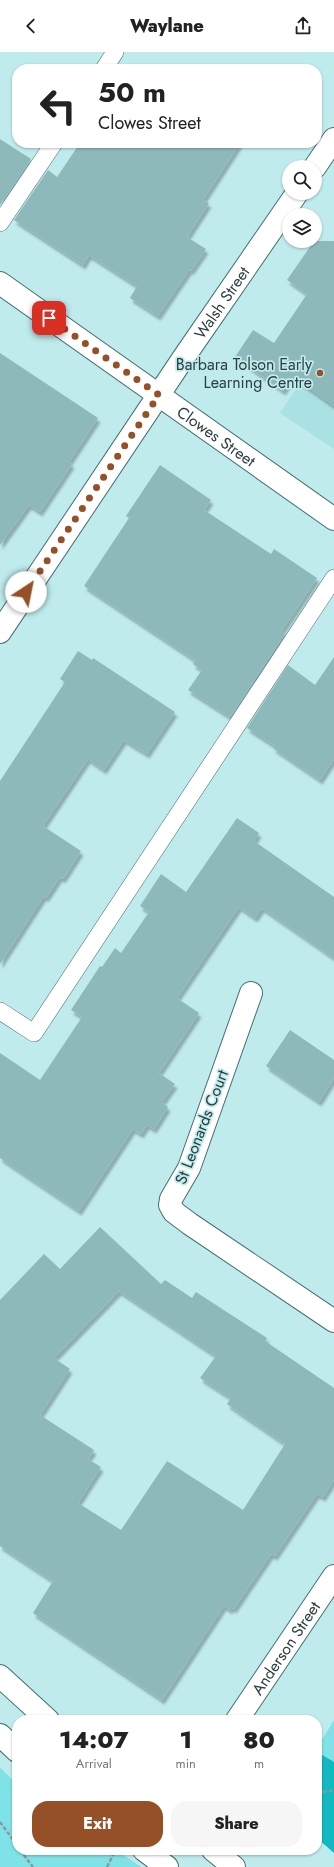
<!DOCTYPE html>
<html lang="en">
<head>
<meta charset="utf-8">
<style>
	body { margin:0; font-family:Jost,sans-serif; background:#f6f6f6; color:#222; height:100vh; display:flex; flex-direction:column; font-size:15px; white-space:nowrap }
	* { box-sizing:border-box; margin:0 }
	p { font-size:13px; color:#767676 }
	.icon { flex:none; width:22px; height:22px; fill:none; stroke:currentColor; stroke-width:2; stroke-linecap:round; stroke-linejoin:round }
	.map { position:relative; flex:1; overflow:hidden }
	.panel { position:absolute; left:12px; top:1663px; width:310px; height:140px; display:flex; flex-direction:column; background:#fff; border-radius:16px; box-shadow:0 1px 3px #0004 }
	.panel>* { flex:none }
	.top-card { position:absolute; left:12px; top:12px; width:310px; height:84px; border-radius:16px; box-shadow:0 1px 3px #0004; background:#fff; color:#222; overflow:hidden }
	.buttons { position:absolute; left:282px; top:108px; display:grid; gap:8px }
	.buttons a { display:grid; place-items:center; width:40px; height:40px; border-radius:50%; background:#fff; box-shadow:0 1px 3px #0004; font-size:20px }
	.pin { position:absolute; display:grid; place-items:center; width:34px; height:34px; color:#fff; margin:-17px; border-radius:8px; box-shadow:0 2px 6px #0006 }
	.me { position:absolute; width:44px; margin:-22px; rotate:34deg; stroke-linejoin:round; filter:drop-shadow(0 0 3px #0008) }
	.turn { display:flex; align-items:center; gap:14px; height:84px; padding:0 20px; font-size:18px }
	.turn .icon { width:52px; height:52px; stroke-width:2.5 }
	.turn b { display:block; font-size:28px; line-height:34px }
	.eta { display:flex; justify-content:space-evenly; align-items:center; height:68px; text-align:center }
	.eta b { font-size:24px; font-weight:800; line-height:28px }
	.primary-button { display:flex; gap:8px; margin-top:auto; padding:8px 20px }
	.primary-button a { flex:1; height:46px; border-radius:16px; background:#965027; color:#fff; font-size:16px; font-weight:800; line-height:46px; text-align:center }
	.primary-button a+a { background:#f6f6f6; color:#222 }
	header { display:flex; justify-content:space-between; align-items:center; height:52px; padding:0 20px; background:#fff; font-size:18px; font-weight:800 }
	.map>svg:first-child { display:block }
	.built { fill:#aae1e3 }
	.green { fill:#7fe2e6 }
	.forest { fill:#10bac0 }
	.building { fill:#8eb9bb; fill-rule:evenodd; filter:url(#shadow) }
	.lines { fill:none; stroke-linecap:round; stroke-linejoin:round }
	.service-casing { stroke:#456f70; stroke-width:18 }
	.minor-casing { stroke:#456f70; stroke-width:24 }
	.tertiary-casing { stroke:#456f70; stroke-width:24 }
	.path { stroke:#7e9ea0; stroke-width:2.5; stroke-dasharray:4 2; stroke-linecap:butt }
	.service { stroke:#fff; stroke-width:17 }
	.minor { stroke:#fff; stroke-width:22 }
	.tertiary { stroke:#fff; stroke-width:22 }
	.route { stroke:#965027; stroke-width:7; stroke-dasharray:0 12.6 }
	.poi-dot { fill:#965027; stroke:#bfebed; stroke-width:1.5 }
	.labels { text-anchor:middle; stroke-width:3.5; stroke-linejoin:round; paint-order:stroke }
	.street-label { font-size:16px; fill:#2c3e3f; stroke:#bfebed }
	.poi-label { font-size:16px; fill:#2c3e3f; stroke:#bfebed; text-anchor:end }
</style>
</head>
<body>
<header><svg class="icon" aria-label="back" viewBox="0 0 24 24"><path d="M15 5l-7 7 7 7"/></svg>Waylane<svg class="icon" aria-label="share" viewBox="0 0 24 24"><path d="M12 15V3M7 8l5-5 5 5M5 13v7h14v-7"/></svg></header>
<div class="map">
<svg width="334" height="1815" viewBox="0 0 334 1815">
	<defs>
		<filter id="shadow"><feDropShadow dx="2.5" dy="4.5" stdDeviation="1" flood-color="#0004"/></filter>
	</defs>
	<rect width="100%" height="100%" fill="#bfebed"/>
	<!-- built -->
	<path class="built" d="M334 280V397L280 361Z"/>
	<!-- green -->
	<path class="green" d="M334 1668V1800L317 1786V1696Z
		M0 1715 17 1733V1798H116L141 1815H0Z"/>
	<!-- forest -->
	<path class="forest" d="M317 1700 334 1710V1801L317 1786Z"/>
	<!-- building -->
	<path class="building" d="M0 87 31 107 0 153Z
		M80 91H240L203 148 209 151 187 185 206 197 191 219 190 217 158 264 130 246 137 234 89 203 83 213 14 168 48 118 57 125Z
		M314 189H334V354L293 325 283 339 235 305 253 278 274 291 307 242 287 228Z
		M0 301 98 366 69 410 72 412 40 460 29 453 0 493Z
		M160 413 211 448 204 458 271 502 274 497 317 526 282 578 285 581 230 665 188 638 202 618 193 612 195 608 84 534 129 466 126 464Z
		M78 599 92 608 93 606 175 660 147 702 124 688 104 718 88 707 43 774 81 799 63 827 60 825 46 846 44 844 0 912V729L65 630 60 627Z
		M334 605V707L320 728 273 696 275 694 247 676 288 613 315 633Z
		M237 766 259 781 254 789 334 845V906L262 856 255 866 239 855 177 946 199 961 159 1021 175 1032 162 1050 168 1055 154 1077 147 1073 141 1082 133 1077 79 1159 0 1106V1001L40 1028 82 965 71 958 100 914 102 915 115 896 121 901 149 860 140 854 161 822 186 840Z
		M290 978 334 1008V1026L319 1050 266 1014Z
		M100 1175 161 1232 165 1228 192 1246 196 1240 267 1286 265 1289 334 1336V1428L323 1445 317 1442 275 1504 271 1502 234 1557 231 1555 230 1558 224 1554 162 1648 33 1561 53 1529 0 1494V1248L44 1202 60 1217ZM119 1239 216 1304 200 1326 231 1346 227 1352 285 1392 243 1458 167 1409 121 1478 78 1451 101 1415 88 1407 94 1398 40 1363 70 1317 54 1306Z"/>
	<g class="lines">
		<!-- service casing -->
		<g class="service-casing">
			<path id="service" d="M104 17 115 0
				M0 171 54 91
				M0 959 34 981 334 526"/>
		</g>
		<!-- minor casing -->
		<g class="minor-casing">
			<g id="minor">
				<path d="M315 115 334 87"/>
				<path id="s1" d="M0 231 334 467"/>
				<path id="s2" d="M0 580 184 305 297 141"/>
				<path d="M251 941 189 1116 171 1147 170 1153 174 1160 190 1172 334 1269"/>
			</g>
		</g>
		<!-- tertiary casing -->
		<g class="tertiary-casing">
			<g id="tertiary">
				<path d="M0 1624 48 1668"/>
				<path id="s3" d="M237 1668 334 1524"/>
				<path d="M0 1683 17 1699"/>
				<path d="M144 1798 167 1815"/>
				<path d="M213 1798 234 1815"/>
			</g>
		</g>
		<!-- path -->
		<path class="path" d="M317 1741 334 1738
			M0 1770 17 1793
			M20 1798 33 1815
			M107 1815 115 1799"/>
		<!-- service -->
		<use href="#service" class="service"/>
		<!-- minor -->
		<use href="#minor" class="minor"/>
		<!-- tertiary -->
		<use href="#tertiary" class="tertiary"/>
	</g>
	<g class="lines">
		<!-- route -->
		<path class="route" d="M26 540 159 343 49 266"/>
	</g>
	<!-- markers -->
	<circle class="poi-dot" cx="320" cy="321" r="4"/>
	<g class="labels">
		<!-- street labels -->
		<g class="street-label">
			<text dy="6" stroke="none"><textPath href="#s2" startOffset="397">Walsh Street</textPath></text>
			<text dy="6" stroke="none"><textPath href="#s1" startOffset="265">Clowes Street</textPath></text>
			<text transform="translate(201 1075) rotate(-69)" y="6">St Leonards Court</text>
			<text dy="6" stroke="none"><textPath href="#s3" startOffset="87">Anderson Street</textPath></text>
		</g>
		<!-- poi labels -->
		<g class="poi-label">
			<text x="312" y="318">Barbara Tolson Early<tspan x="312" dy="18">Learning Centre</tspan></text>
		</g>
	</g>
</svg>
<div class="buttons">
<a><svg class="icon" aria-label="search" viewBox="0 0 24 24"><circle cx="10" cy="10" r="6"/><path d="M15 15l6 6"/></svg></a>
<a><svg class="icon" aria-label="layers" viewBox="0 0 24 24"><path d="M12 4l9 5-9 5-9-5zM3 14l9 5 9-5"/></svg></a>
</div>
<div class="pin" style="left:49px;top:266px;background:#d93025"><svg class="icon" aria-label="arrive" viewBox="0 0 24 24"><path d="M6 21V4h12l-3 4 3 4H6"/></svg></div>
<svg class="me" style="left:26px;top:540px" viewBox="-20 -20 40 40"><circle r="19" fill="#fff"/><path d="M0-13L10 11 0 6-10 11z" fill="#965027"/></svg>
<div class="top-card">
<div class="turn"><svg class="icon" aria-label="left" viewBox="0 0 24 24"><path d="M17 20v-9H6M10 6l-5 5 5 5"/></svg><div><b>50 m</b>Clowes Street</div></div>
</div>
<section class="panel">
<div class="eta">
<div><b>14:07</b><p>Arrival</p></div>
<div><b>1</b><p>min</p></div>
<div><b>80</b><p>m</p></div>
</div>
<div class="primary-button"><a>Exit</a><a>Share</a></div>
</section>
</div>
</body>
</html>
